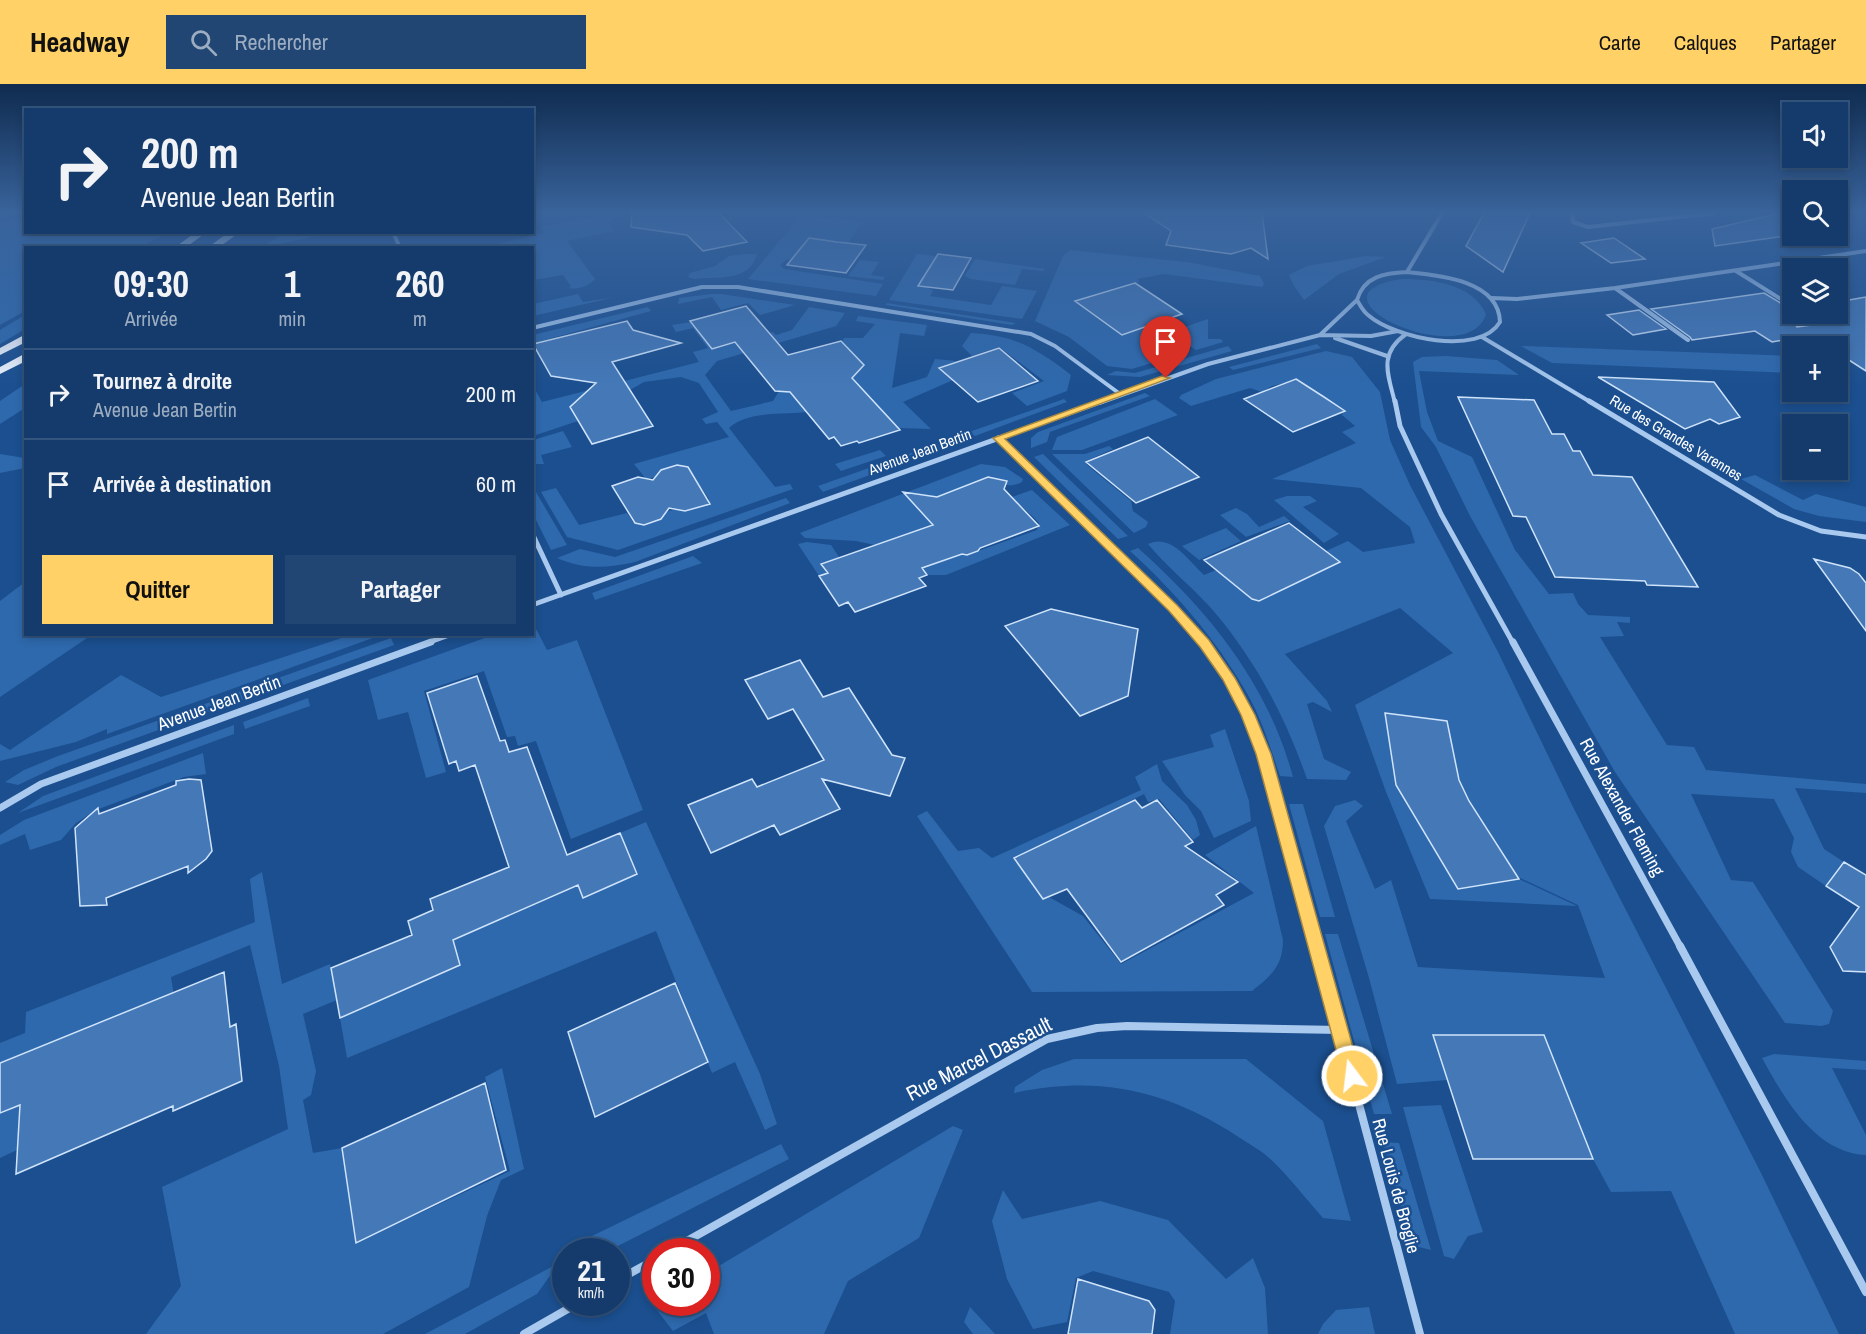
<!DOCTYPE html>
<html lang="fr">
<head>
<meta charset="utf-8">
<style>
	body { margin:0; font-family:"Archivo Narrow",sans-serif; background:#214673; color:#f1f3f6; height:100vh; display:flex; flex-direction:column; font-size:22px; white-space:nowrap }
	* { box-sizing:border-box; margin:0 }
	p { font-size:20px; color:#9dadc1 }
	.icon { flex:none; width:33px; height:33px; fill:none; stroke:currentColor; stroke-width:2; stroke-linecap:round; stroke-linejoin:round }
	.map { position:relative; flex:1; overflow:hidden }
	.side { position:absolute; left:24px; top:162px; width:510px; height:390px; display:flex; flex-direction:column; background:#143b6b; border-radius:0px; box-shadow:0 3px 9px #0003,0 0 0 2px #33557e }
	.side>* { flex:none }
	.guide { position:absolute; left:24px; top:24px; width:510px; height:126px; border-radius:0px; box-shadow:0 3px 9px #0003,0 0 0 2px #33557e; background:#143b6b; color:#f1f3f6; overflow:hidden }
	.fabs { position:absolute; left:1782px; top:18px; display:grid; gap:12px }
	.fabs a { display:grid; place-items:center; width:66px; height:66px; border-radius:0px; background:#143b6b; box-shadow:0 3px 9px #0003,0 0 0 2px #33557e; font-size:30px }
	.speed { position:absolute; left:552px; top:1154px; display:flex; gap:12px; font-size:30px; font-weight:700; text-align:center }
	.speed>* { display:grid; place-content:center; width:78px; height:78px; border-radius:50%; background:#143b6b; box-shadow:0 3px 9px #0003,0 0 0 2px #33557e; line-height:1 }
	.speed small { font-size:15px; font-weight:400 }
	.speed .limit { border:9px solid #d22; background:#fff; color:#111 }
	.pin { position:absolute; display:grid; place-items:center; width:51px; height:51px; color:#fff; margin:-62px -26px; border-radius:50% 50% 50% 0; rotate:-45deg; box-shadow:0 0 6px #0007 }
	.pin .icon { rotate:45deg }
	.me { position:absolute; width:66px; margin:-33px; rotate:345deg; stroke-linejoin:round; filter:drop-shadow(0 0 4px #0008) }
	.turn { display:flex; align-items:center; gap:21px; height:126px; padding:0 18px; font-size:27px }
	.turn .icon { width:78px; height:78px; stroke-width:2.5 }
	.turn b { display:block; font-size:42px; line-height:51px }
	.eta { display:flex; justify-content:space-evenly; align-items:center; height:102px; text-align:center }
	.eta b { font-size:36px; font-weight:800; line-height:42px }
	.cta { display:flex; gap:12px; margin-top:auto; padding:12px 18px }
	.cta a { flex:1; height:69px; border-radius:0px; background:#ffd166; color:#111; font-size:24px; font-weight:800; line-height:69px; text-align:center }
	.cta a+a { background:#214673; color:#f1f3f6 }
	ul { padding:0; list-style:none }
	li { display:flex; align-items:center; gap:18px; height:90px; padding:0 18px; border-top:2px solid #33557e }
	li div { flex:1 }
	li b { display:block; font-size:22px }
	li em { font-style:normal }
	header { display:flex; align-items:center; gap:36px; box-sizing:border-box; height:84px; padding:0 30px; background:#ffd166; color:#111 }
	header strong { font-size:28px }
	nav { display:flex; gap:33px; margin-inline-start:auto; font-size:21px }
	.search { width:420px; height:54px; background:#214673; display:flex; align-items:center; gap:15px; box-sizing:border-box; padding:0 21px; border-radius:0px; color:#9dadc1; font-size:22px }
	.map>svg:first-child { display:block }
	.green { fill:#2e69ad }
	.building { fill:#4478b7; stroke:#cfe3fa; stroke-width:1.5 }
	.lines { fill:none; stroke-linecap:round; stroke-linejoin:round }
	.street-far3 { stroke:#a9c9ee; stroke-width:4 }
	.street-far2 { stroke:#a9c9ee; stroke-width:5 }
	.street-far1 { stroke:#a9c9ee; stroke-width:7 }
	.street { stroke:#a9c9ee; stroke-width:8 }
	.primary { fill:#f0f6ff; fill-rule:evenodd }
	.route { fill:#ffd166; stroke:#a68842; stroke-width:1.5 }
	.labels { text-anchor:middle; stroke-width:5; stroke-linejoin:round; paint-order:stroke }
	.far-street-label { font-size:15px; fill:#fff; stroke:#1b4f8f }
	.street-label { font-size:18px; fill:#fff; stroke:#1b4f8f }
	.near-street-label { font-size:21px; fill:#fff; stroke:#1b4f8f }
</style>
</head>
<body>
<header>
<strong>Headway</strong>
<div class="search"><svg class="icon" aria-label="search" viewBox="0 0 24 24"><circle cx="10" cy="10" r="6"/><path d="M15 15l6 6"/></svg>Rechercher</div>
<nav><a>Carte</a><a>Calques</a><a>Partager</a></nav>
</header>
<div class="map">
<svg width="1866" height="1250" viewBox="0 0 1866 1250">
	<rect width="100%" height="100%" fill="#1b4f8f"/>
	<!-- green -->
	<path class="green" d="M597 129H619L608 139 614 147 567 157 595 195C589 202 578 206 569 204L571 202 563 191 533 196 532 164 486 163 544 149 542 143 598 132Z
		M801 131 863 138 848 159 808 155 792 175 786 176 780 181 784 185 883 200 876 212 748 195Z
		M25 133 26 148 167 149 140 163 26 164 25 227 0 241V139Z
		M285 149V148L330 149 280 160V163H261Z
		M1070 166 1187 178 1260 192 1264 200 1262 203 1164 190 1137 195 1140 198 1076 217 1148 242 1188 268 1132 285 1107 282 1069 253 1035 237 1063 172Z
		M744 170H757C750 199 716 192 694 195L688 193 690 189 715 182 729 172Z
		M917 170 936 172 919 201 928 203 933 207 930 212 991 221 1002 202 1037 207 1022 235 889 216Z
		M1366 172 1386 173 1339 190 1304 216 1294 202 1289 191 1307 182Z
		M975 175 1045 185 1043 187 1022 185 1015 201 971 195 965 192Z
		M860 176 879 178 871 191 885 193 883 196 848 192Z
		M1402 195C1432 195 1473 200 1486 230 1468 290 1294 211 1402 195Z
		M578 210 583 218 615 213 533 232V220Z
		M711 210H721L795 221 760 231 748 219 721 226 712 213 678 220 679 214Z
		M887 219 1016 239 1012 241 886 221Z
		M648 223 651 227 534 259 533 251Z
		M809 223 845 229 836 242 717 277 705 291 731 327 773 317 779 307 864 281 842 258 844 254H863L875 240 856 237 858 232 927 241 924 252 900 249 892 304 927 293 935 275 956 277 940 284 953 296 903 318 931 345 898 344 868 311C850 316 832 323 814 327 787 332 751 325 729 344L775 403 790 400 793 405 618 466 567 453 541 408 556 404 579 441 627 429 633 438C642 440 653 441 661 434 666 430 666 427 673 426 687 424 699 428 709 415L702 405 691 403 688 383C675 380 663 382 656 393L646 395 634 380 729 353 717 338 706 340 702 335 718 328 699 299 681 293 644 298 630 306 572 321 570 323 578 337 533 352 532 300 542 318 699 278 693 268 708 264 693 244 676 248 672 241 691 238 716 264 773 248 776 251 792 246Z
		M25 231V245L0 260V246Z
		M1208 235V255H1221L1223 258 1196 266 1170 248Z
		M971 249C1015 251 1037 265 1071 291L1067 307 1027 322 1012 309 1044 297 999 263 972 272 962 262Z
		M1317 260 1321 264 1233 286 1229 283Z
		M1228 262 1232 267 1140 293 1107 291 1116 287 1135 289Z
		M1521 262 1792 272V289L1552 279Z
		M1326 267 1352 273 1380 308 1390 356 1410 401 1498 568 1573 723 1760 1087 1839 1250H1735L1671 1107 1611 1108 1593 1075 1544 951H1433L1448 996 1397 1000 1369 894 1324 742 1335 722 1355 716 1363 722 1346 737 1375 805 1391 796 1418 883 1605 894 1578 821 1518 793 1464 709H1466L1459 696 1447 637 1385 629 1394 688 1397 689 1406 718 1458 804 1519 795 1577 822 1430 815 1386 708 1355 621 1453 569 1400 524 1285 570 1327 617 1332 628 1313 618 1307 620 1324 675 1351 688 1346 696 1307 695C1285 632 1254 573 1210 523 1190 501 1167 483 1148 460 1171 449 1188 476 1204 491L1216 486 1252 515 1259 517 1326 467 1348 457 1363 468 1415 459 1410 443 1361 404 1272 395 1356 359 1342 348 1355 342 1342 331 1344 326 1298 296 1272 302 1262 308 1250 304 1191 322 1179 314 1181 311 1216 295Z
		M1446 272 1497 276 1519 291 1419 287 1427 328 1438 357 1472 373 1515 466 1549 510 1573 509 1578 520 1588 531 1630 533V539L1617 538 1624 552 1600 553 1667 661 1694 663 1706 686 1866 700V709L1795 704 1824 765 1844 778 1826 802 1798 783 1791 768 1794 754 1774 715 1691 710 1731 796 1753 798 1833 927 1829 940 1821 942 1785 939 1615 688 1470 432 1436 363 1421 343 1413 278 1422 273Z
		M25 300V324L0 340V317Z
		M1145 309 1150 312 1050 348 1047 358 1031 364V354L1038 348Z
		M1064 315 1067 318 975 352 969 348Z
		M1155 315 1178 331 1082 366H1052L1057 353Z
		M563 347 572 363 541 371 544 380H533V356Z
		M951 355 955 360 823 408 818 402Z
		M1109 362 1113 365 1086 377 1087 381 1131 417 1133 427 1148 438 1146 443 1134 449 1052 370H1085Z
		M880 366 886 372 841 387 835 380Z
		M0 370 25 374V384L0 389Z
		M1043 370 1128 452 1118 455 1034 373Z
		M981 380 1005 383 1023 395 1022 398C1000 409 1002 389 978 397L967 471 1037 446 1039 439C1031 430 1021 423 1012 413L1032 406 1070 441 946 491H927L875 461 856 457 805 454 800 449Z
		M1755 391 1803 416 1816 410 1866 423V438L1819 432 1794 425 1741 395Z
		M532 403H533L567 461 551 466 533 430Z
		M1287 412H1310L1317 417 1303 423 1339 450 1324 459 1274 416Z
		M786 414 790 419 635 478C607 484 584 486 557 474L580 465 615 473Z
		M1236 424 1247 430 1259 443 1284 432 1290 437 1246 453 1220 431Z
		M1226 444 1241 457 1199 476 1182 462Z
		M807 458 831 461 839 473 822 481 828 489 819 492 798 460Z
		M1138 464C1209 527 1268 600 1293 693L1280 692C1270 663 1261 632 1245 606 1215 554 1175 508 1130 467Z
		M693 472 702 479 595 516 592 509Z
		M25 498 26 550 90 552 0 613V517Z
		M533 539 547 566 577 556 643 726 571 755 536 657 518 662 515 652 507 653 484 587 424 607 446 688 426 694 408 628 378 636 368 596 493 551 532 550Z
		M354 550 381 551 107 650V645L76 658 0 677V660L10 666 121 591 161 613Z
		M391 554 394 561 56 683 18 701 5 698 24 686 58 672Z
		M308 614 310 622 245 645 243 638Z
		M234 641V650L18 729 43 712Z
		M1225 645 1249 717 1251 737 1214 754 1201 727 1185 711 1162 677 1214 663 1210 651Z
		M203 669 206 690 184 693 96 726 76 739 61 756 30 766 25 750 0 761V751L24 736Z
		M1157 680 1162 697 1187 721 1196 736 1200 751 1193 756 1159 715 1148 718 1144 710 1014 775 1043 815 1049 813 1083 832 1121 880 1254 809 1205 771 1256 742 1283 856C1283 882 1271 892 1252 907L1032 908 917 732 927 727 958 767 979 764 992 774 1141 706 1135 693Z
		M1289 720H1303L1335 833H1320Z
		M646 738 760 990 777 1040 765 1046 735 978 712 989 656 847 347 974 340 934 460 881 453 856 578 801 583 814 637 790 620 749Z
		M262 788 282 900 330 880 337 916 303 930 316 987 311 1011 303 1016 313 1069 342 1064 356 1159 510 1087 485 993 502 984 524 1085 501 1096 487 1132 469 1203 383 1250H146L181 1202 162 1103 288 1045 279 982 250 861 171 893 174 912 0 979V959L25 949 26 928 255 838 250 795Z
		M1325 850H1338L1392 1030H1374Z
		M1774 970 1866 977V986L1832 984 1866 1051V1071C1815 1069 1784 1014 1762 974Z
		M1074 975H1246L1323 1037 1351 1137 1323 1134C1305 1114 1288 1091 1268 1073 1259 1065 1247 1059 1237 1052 1166 1006 1098 991 1014 1009L1015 1003 1042 986Z
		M34 1015 18 1054 17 1066 0 1074V1029Z
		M1441 1021 1483 1148 1468 1152 1454 1175 1444 1172 1403 1023Z
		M953 1042 963 1046 919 1154 848 1197 824 1250H714L706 1229 673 1247 653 1221 658 1218H706L707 1189Z
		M1383 1058 1399 1059 1431 1166 1411 1161Z
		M781 1060 789 1075 608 1167H598L592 1152Z
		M1003 1106 1022 1135 1100 1117 1168 1136 1226 1195 1253 1174 1265 1204 1268 1250H1170L1175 1217 1169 1208 1093 1187 1076 1194 1067 1238 1033 1245 1007 1195 992 1137Z
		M559 1179 537 1210 465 1250H425Z
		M970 1223 995 1250H973L964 1238Z
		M1369 1223 1375 1250H1318L1323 1240 1336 1226Z"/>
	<!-- building -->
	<path class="building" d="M632 129H719L747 158 703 167 687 151 631 143Z
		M1144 129H1262L1268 175 1251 164 1231 170 1166 161 1171 147Z
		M1484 129H1530L1503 188 1466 162Z
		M1780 129H1792V151L1715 162 1712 145Z
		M809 154 837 158 866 161 846 189 787 181Z
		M1614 154 1645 175 1611 179 1581 159Z
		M938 170 971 174 953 206 918 202Z
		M1135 199 1182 230 1122 251 1075 217Z
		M1764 209 1792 226V230H1802L1804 234 1793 238 1797 243 1834 238 1836 234 1833 230 1817 232 1813 230H1838V218L1866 213V287L1838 269V262H1827L1810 251 1772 258 1755 247 1692 256 1690 253 1651 225Z
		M746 222 788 271 841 257 864 281 852 294 900 346 859 359 857 357 841 362 834 353 829 355 790 308 775 307 735 258 712 265 690 237Z
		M1639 226 1666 245 1633 251 1607 231Z
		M627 237 633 246 681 259 612 278 653 342 592 360 570 323 596 299 551 292 533 260Z
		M999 264 1038 297 978 318 939 284Z
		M1598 293 1714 298 1740 333 1719 340 1710 335 1685 345Z
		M1296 295 1324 313 1345 327 1293 348 1244 315Z
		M1458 313 1534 316 1552 350H1564L1573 367H1580L1593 391 1632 393 1698 503 1647 501 1645 497 1555 493 1526 433 1513 432Z
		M1148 353 1199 393 1136 419 1086 378Z
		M677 381 688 383 710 420 685 427 669 424 661 435 644 441 635 439 612 402 638 393 653 396 661 386Z
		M988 393 1007 397 1004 405 1039 442 980 464 978 467 967 471 962 470 922 484 927 491 919 494 926 502 855 528 848 518 839 522 819 492 828 489 821 480 933 441 903 408 937 413Z
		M1289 439 1340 478 1259 517 1252 515 1204 476Z
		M1814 475 1850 484 1859 490 1866 499V547Z
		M1051 525 1138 545 1128 612 1080 632 1005 542Z
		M800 576 823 613 849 604 892 671 905 674 890 712 822 695 840 725 780 751 774 741 711 769 688 721 752 695 757 703 824 676 793 625 768 635 745 596Z
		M477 592 500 657 505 656 509 668 527 663 567 771 620 749 637 790 583 814 578 801 453 856 460 881 340 934 331 884 412 851 408 837 433 826 430 815 509 783 475 681 459 687 456 677 449 680 427 609Z
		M1385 629 1447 637 1459 696 1469 717 1519 795 1458 805 1396 701Z
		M189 695 201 696 212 767 206 775 188 789V782L106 814 107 821 80 822 75 744 98 724 99 730 176 701V697Z
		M1135 716 1142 724 1157 716 1193 758 1185 762 1238 798 1216 811 1224 821 1121 878 1067 805 1043 815 1014 774Z
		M1844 778 1866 791V888L1843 887 1830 863 1859 823 1826 802Z
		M224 888 230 943 236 940 242 997 173 1027V1022L16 1090 20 1021 0 1029V979Z
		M675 899 708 978 595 1033 568 948Z
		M1433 951H1544L1593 1075H1473Z
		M485 999 506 1086 356 1159 342 1064Z
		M1078 1195 1149 1217 1155 1226 1152 1250H1068Z"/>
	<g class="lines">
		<!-- street-far3 -->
		<path class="street-far3" d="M1572 129 1573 138 1588 143 1714 129
			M393 148 400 164
			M1736 187 1792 222
			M1407 188C1438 191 1499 196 1500 238 1479 273 1394 254 1368 231 1363 227 1360 221 1357 216 1364 192 1385 189 1407 188Z
			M1407 188 1442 129
			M1615 204 1688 256
			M1492 214 1517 215 1615 204 1866 167
			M1816 236 1832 234
			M1797 239 1816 236 1806 230
			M532 244 702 203H738L1031 250 1055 262 1120 310
			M1320 251 1357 216
			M1482 253 1592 319
			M1335 254 1387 272
			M1099 319 1208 280 1320 251 1371 252 1398 247
			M1395 319C1388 290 1378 270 1406 250"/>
		<!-- street-far2 -->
		<path class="street-far2" d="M1395 317 1400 342 1441 430 1513 559
			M1589 317 1779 431 1821 447 1866 453
			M998 354 1170 521 1204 559
			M532 449 561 511
			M532 521 1103 317
			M427 559 452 550"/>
		<!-- street-far1 -->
		<path class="street-far1" d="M1203 558C1247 610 1265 676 1283 740 1294 782 1306 823 1317 864
			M1513 558 1681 864
			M0 724 41 700 431 558"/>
		<!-- street -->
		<path class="street" d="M1317 862 1420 1250
			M1680 862 1866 1208
			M669 1167 1047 955 1097 944 1127 942 1340 946
			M616 1197 656 1175
			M524 1250 580 1218"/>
		<!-- primary -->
		<path class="primary" d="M196 148H207L185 164H174Z
			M229 148H240L218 164H207Z
			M26 250V258L0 271V264Z
			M26 269V277L0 290V283Z"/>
	</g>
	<!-- sky -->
	<linearGradient id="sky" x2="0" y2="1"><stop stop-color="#0f2b4f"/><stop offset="0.42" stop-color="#39639b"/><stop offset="1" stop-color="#39639b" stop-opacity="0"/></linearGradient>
	<rect width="1866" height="304" fill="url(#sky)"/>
	<!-- route -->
	<path class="route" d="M1162 292 1170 294 1005 355 1177 521 1209 556 1235 594 1255 631 1271 670 1361 992 1358 999 1352 1001 1346 999 1343 992 1256 670 1241 631 1223 596 1200 563 1169 527 993 354Z"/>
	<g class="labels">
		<!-- far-street labels -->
		<g class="far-street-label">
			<text transform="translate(1676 354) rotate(31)" y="5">Rue des Grandes Varennes</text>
			<text transform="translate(920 368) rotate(-20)" y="5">Avenue Jean Bertin</text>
		</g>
		<!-- street labels -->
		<g class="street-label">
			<text transform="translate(219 619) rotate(-20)" y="6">Avenue Jean Bertin</text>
			<text transform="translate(1622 723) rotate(61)" y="6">Rue Alexander Fleming</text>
			<text transform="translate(1396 1102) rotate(75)" y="6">Rue Louis de Broglie</text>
		</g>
		<!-- near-street labels -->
		<g class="near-street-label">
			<text transform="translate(979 975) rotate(-27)" y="7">Rue Marcel Dassault</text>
		</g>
	</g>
</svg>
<div class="fabs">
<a><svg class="icon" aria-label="sound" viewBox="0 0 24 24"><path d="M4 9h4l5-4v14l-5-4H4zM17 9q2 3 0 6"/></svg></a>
<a><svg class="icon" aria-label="search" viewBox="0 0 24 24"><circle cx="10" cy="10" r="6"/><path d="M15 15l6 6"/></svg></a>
<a><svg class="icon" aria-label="layers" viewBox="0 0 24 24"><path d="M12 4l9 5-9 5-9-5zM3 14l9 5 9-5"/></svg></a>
<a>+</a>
<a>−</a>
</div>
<div class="speed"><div>21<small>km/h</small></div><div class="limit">30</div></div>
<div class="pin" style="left:1166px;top:294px;background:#d93025"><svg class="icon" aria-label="arrive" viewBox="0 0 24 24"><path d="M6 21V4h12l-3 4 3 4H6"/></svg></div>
<svg class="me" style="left:1352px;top:992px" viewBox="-20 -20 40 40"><circle r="17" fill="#ffd166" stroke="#fff" stroke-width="3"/><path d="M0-11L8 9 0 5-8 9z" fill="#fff"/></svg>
<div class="guide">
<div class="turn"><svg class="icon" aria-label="right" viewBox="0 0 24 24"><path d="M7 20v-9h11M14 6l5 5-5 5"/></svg><div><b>200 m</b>Avenue Jean Bertin</div></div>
</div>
<section class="side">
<div class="eta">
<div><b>09:30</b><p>Arrivée</p></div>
<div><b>1</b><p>min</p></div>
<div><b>260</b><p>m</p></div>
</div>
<ul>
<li><svg class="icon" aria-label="right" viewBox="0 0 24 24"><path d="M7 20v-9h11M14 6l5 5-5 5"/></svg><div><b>Tournez à droite</b><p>Avenue Jean Bertin</p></div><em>200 m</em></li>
<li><svg class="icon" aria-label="arrive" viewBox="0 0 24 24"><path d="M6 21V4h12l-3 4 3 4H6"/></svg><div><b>Arrivée à destination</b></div><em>60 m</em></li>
</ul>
<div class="cta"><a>Quitter</a><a>Partager</a></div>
</section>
</div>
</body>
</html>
